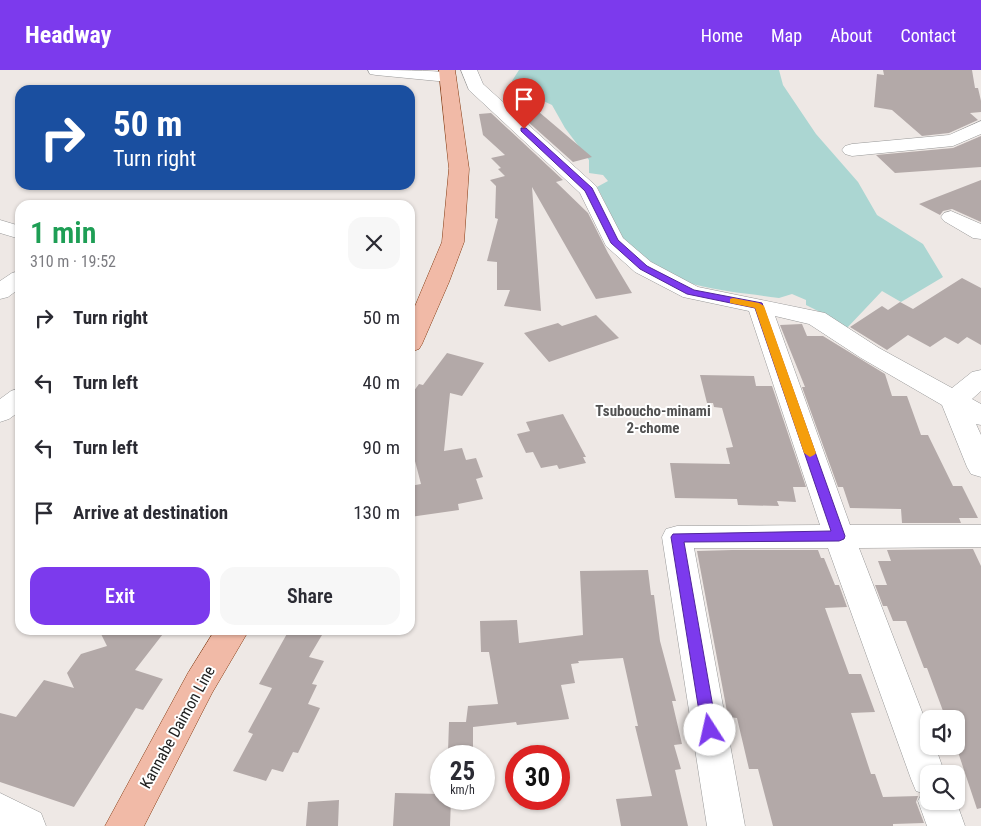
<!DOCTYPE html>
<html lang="en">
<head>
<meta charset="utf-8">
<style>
	body { margin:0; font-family:"Roboto Condensed",sans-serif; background:#f7f7f7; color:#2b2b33; height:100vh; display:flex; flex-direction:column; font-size:19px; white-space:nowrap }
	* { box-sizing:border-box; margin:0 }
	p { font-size:16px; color:#7c7c81 }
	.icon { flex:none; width:28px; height:28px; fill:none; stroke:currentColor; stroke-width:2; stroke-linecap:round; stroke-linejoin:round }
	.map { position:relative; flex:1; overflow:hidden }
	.details { position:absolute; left:15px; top:130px; width:400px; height:435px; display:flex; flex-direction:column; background:#fff; border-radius:15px; box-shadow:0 1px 4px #0004 }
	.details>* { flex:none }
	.top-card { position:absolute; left:15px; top:15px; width:400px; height:105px; border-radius:15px; box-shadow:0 1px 4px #0004; background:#1a4fa0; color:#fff; overflow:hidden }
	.controls { position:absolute; left:920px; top:640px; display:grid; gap:10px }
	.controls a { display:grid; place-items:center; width:45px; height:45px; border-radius:10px; background:#fff; box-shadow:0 1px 4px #0004; font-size:25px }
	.speed { position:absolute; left:430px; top:675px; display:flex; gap:10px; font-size:25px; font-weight:700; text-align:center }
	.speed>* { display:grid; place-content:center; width:65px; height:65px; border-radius:50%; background:#fff; box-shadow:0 1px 4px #0004; line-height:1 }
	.speed small { font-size:12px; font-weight:400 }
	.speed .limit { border:8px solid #d22; background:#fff; color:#111 }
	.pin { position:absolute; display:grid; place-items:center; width:42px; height:42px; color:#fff; margin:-51px -21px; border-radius:50% 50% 50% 0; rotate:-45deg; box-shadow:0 0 5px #0007 }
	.pin .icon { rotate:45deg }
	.me { position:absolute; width:55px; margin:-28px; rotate:350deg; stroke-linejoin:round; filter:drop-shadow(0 0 4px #0008) }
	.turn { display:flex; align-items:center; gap:18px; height:105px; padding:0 15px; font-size:22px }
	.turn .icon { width:65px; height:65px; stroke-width:2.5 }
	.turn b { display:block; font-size:35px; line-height:42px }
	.round { display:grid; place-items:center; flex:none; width:52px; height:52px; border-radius:15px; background:#f7f7f7 }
	.overview { display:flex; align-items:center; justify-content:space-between; height:85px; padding:0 15px }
	h1 { font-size:30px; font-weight:600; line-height:38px; color:#1e9e55 }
	.primary-button { display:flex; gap:10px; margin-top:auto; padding:10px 15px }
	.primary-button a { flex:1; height:58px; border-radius:15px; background:#7c3aed; color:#fff; font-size:20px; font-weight:600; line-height:58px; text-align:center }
	.primary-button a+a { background:#f7f7f7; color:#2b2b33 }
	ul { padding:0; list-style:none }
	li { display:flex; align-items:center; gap:15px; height:65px; padding:0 15px }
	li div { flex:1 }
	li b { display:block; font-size:19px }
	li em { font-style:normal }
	header { display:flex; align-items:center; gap:30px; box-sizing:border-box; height:70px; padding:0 25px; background:#7c3aed; color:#fff }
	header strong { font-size:24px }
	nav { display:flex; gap:28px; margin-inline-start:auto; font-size:18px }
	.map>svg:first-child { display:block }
	.water { fill:#abd6d2 }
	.building { fill:#b3a9a8 }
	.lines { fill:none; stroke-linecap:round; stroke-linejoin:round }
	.minor-casing { stroke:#989898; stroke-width:1 }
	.major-casing { stroke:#863b12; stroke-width:1 }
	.minor { fill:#fff; fill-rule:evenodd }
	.major { fill:#f1baa7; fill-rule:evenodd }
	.route { fill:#7c3aed; stroke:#51269a }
	.slow { fill:#f59e0b }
	.labels { text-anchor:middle; stroke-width:4; stroke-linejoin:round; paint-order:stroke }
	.neighbourhood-label { font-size:15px; font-weight:bold; fill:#515151; stroke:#fff }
	.near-street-label { font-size:16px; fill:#1e1e1e; stroke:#fff }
</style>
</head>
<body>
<header>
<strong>Headway</strong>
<nav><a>Home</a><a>Map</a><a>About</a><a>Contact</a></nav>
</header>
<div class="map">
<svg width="981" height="756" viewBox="0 0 981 756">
	<rect width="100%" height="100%" fill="#eee8e5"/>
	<!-- water -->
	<path class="water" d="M519 0H779L783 15 816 64 858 112 877 145 923 174 943 207 901 232 882 221 847 258 834 249 806 235V230L792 224 779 228C726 220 656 219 623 168 613 152 606 133 597 117L608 111 603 105 589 103V90L565 58 552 35 519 20 512 11Z"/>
	<!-- building -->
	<path class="building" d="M883 0H972L975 18H978L981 31V42L970 43 978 50 949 63 922 66 892 40 874 37 877 4 884 5Z
		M517 42H539L592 87 573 92Z
		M491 43 563 110 556 112 588 143 608 183 632 223 596 229 532 117 541 241 504 236 510 220H497V192L487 191 498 149 495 148 496 116 490 110 505 106 498 99 501 98 491 88 505 85 483 65 479 44Z
		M981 66V97L895 103 876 85 953 78Z
		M981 110V152L952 139 943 141 940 145 919 134Z
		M962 208 981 218V275L967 267 958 274 945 267 930 277 908 265 887 280 850 257 882 236 888 240 900 232 913 239Z
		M596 245 619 268 549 292 524 263 558 253 562 256Z
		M802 254 807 266H823L885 304 892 326H907L921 365H928L953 416H962L978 448H959L961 453H902L901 439 850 438 843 417H838L802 317H805L780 255Z
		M447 283 484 293 462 326 450 323 444 381 462 378 466 390 476 388 483 407 476 409 483 429 458 434 459 440 410 447V416L421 414 410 372V326L419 314 423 315Z
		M700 305 754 306 756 316H772L806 417H793L796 432 777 431 779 436 738 435 737 429 675 428 670 393 730 394 726 378 733 377 722 338 714 337 713 333H707Z
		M563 344 586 387H583L586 393 559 399 557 395 541 398 533 382 526 383 517 364 530 361 526 352Z
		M973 479 981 496V738L977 739 956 676V649H946L927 598H924L906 551H893L887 536H883L875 515H887L878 491H891L887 480Z
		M732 480H818L821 488H824L835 515H839L847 537 825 538 849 604H861L875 642 851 643 871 704H875L883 727 918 726 916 732 924 753 893 754V756H773L758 699H749L737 648 728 647 697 481Z
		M648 500 651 525H654L660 571 676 631H672L682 674 674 675 681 699 675 700 688 756H621L616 729 652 726 635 656H638L623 588 578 591 579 593 571 594 575 613 561 615 569 649 517 655 516 652 473 657V682H448L449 652H466L468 636 498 634 489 582H481L480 551 517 550 519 573 583 565 580 501Z
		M99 560H166L135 600 163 609 143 640 136 638 74 737 0 712V643L16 647 44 610 74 618 67 603 81 584 107 576Z
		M289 560H306L322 565 309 587 324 591 312 614 317 615 308 634 320 638 298 683 293 682 283 702 272 699 266 711 233 701 253 664 248 662 272 618 259 614Z
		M395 723 441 724V729H451L450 756H393Z
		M339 730 338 756H306L308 732Z"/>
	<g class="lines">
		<!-- minor casing -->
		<g class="minor-casing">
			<path id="minor" d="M368 0C396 0 427 0 454 3L456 7 454 11 448 12 376 5 370 4Z
				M461 0H477L483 14 596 116 623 168 651 192 698 217 825 243 879 278 952 318 972 302 981 300V321L972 329 981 334V355L976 354 981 365V407L971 404 967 397 942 335 861 288 809 254 775 246 850 455H981V477L859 478 929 660V676H935L945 704H929V731H956L965 756H927L918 731 922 723 916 721 911 709 828 478H694L745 756H707L662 467 666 459 677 456 820 455 749 241 683 227 635 202 606 176 580 123 469 20Z
				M981 51V64L953 76 852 86 845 84 842 80 845 76 852 74 949 65Z
				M951 141 981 154V169L973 168 944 151 941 147 944 143Z
				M0 150 20 156V169L0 163Z
				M20 201V218L8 227 0 229V211L12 203Z
				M20 318V341L9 349 0 352V329L11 321Z
				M0 723 41 743 46 756H0Z"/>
		</g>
		<!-- major casing -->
		<g class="major-casing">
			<path id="major" d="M439 0H455L469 99 464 172 449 212 422 274 419 279 410 282V248L442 172 449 99Z
				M215 560H249L212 623 144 756H105L188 603Z"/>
		</g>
		<!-- minor -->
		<use href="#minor" class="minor"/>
		<!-- major -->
		<use href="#major" class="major"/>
	</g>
	<!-- route -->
	<path class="route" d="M521 58H526L592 118 618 170 647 196 694 220 762 233 845 466 844 469 839 471 684 472 717 660 715 664 710 666 704 664 702 660 671 467 673 464 831 461 755 238 687 224 640 199 611 173 585 121 521 61Z"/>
	<!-- slow -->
	<path class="slow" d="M733 228 759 233 764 236 816 383 814 385 810 387 804 383 755 238 730 233V229Z"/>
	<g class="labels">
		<!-- neighbourhood labels -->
		<g class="neighbourhood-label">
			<text x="653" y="346">Tsuboucho-minami<tspan x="653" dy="17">2-chome</tspan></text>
		</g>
		<!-- near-street labels -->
		<g class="near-street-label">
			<text transform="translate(177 657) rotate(-61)" y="6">Kannabe Daimon Line</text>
		</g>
	</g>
</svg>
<div class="controls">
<a><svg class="icon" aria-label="sound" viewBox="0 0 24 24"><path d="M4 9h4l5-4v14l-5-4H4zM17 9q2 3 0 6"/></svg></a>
<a><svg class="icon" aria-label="search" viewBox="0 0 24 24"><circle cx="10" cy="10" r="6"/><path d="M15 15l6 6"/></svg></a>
</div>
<div class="speed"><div>25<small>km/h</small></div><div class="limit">30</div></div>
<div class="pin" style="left:524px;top:59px;background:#d93025"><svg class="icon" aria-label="arrive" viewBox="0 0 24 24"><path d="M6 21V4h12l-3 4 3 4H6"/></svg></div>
<svg class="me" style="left:710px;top:660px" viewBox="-20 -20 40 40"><circle r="19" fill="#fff"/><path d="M0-13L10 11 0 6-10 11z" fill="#7c3aed"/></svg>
<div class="top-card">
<div class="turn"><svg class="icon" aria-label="right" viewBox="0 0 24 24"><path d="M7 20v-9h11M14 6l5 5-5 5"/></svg><div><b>50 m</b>Turn right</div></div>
</div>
<section class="details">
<div class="overview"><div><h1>1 min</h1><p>310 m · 19:52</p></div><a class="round"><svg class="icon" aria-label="close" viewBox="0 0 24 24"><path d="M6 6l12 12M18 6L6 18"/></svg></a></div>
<ul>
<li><svg class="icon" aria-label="right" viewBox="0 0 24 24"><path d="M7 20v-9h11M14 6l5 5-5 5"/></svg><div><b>Turn right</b></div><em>50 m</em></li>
<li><svg class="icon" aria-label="left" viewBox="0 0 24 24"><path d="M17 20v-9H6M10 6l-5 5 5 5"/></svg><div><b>Turn left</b></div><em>40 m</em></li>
<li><svg class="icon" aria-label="left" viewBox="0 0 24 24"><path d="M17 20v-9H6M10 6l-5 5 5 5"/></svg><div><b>Turn left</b></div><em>90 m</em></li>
<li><svg class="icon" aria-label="arrive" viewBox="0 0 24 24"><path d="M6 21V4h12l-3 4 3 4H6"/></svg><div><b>Arrive at destination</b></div><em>130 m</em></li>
</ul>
<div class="primary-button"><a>Exit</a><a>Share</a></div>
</section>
</div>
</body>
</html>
